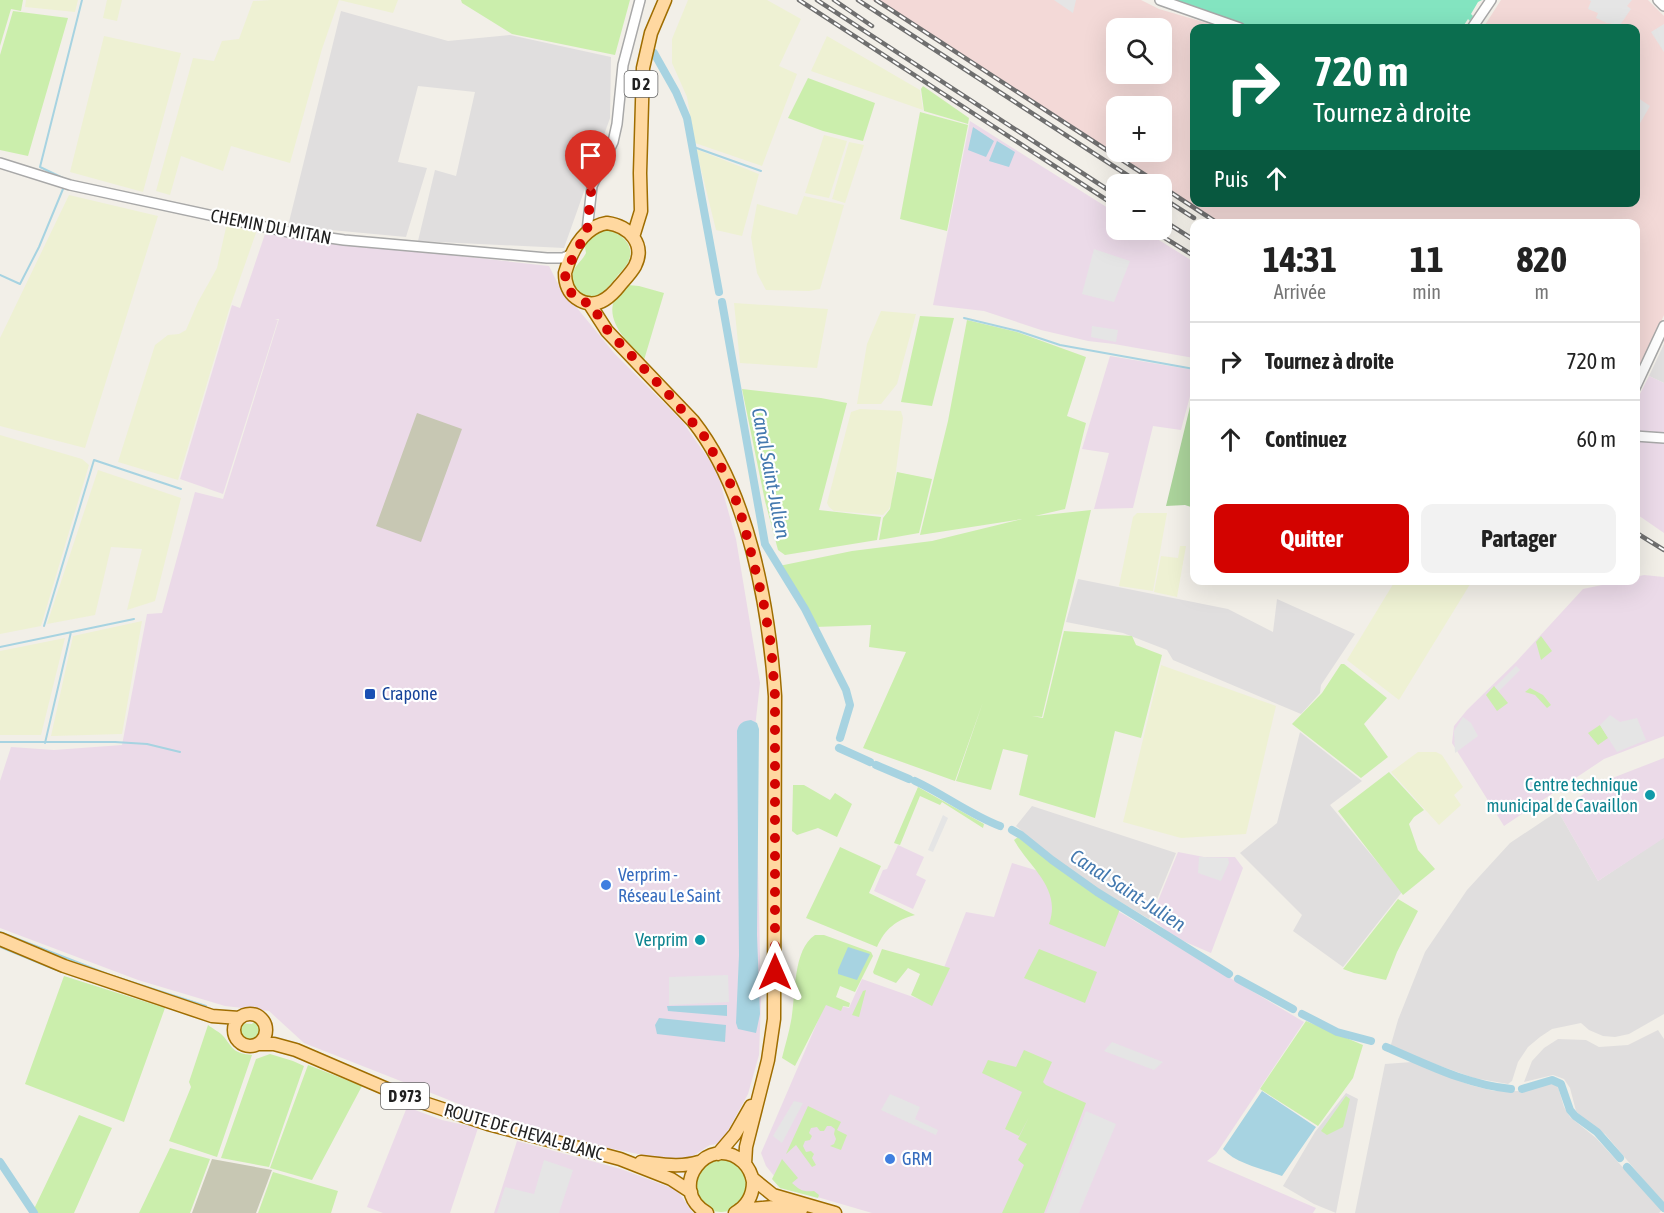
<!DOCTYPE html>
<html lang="fr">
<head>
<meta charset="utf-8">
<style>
	body { margin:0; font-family:"Asap Condensed",sans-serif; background:#f2f2f2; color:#222; height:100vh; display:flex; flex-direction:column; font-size:22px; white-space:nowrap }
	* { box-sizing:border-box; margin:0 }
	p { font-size:20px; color:#767676 }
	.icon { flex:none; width:33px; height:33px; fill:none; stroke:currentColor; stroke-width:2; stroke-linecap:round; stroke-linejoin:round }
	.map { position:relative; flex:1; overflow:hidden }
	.side { position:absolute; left:1190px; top:219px; width:450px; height:366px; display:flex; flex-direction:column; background:#fff; border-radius:12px; box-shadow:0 6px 24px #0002 }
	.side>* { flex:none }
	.banner { position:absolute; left:1190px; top:24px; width:450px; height:183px; border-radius:12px; box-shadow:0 6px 24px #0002; background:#0b6e4f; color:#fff; overflow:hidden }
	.controls { position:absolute; left:1106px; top:18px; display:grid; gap:12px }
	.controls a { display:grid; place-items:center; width:66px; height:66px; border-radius:12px; background:#fff; box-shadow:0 6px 24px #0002; font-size:30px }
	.pin { position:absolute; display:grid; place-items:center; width:51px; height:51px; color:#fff; margin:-62px -26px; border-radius:50% 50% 50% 0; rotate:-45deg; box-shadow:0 0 6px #0007 }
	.pin .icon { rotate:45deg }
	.me { position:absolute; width:66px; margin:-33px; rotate:0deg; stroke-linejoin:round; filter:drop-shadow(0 0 4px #0008) }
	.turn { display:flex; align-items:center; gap:21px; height:126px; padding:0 24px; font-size:27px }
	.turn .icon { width:78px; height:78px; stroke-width:2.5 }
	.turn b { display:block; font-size:42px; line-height:51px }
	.then { display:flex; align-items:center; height:57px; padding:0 24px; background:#0003; gap:12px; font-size:22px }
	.eta { display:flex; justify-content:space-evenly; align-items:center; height:102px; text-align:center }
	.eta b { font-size:36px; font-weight:700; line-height:42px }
	.action { display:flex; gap:12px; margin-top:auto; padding:12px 24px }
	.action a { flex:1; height:69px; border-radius:12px; background:#d30300; color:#fff; font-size:24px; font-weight:700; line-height:69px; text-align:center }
	.action a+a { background:#f2f2f2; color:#222 }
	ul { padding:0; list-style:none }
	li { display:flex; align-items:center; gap:18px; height:78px; padding:0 24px; border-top:2px solid #e0e0e0 }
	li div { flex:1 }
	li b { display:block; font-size:22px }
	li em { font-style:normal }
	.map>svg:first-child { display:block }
	.residential { fill:#e0dede }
	.commercial { fill:#f3d9d7; fill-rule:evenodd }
	.industrial { fill:#ebdae8 }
	.construction { fill:#c7c7b3 }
	.farmland { fill:#eef1d3 }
	.grass { fill:#cbeeac }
	.forest { fill:#abd39b }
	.pitch { fill:#83e4c0 }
	.parking { fill:#e5e5e5 }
	.water { fill:#a7d3e1 }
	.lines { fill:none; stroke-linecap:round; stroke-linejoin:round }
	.stream { stroke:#a7d3e1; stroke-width:2 }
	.canal { stroke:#a7d3e1; stroke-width:8 }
	.minor-casing { stroke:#a8a8a8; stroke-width:12 }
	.major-casing { stroke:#9f6d00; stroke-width:15 }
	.minor { stroke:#fff; stroke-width:9 }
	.major { stroke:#ffd8a0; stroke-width:12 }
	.rail-casing { stroke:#6f6f6f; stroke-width:4.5 }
	.rail { stroke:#fff; stroke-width:2; stroke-dasharray:7; stroke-linecap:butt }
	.route { stroke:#d30300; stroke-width:10; stroke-dasharray:0 18 }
	.transit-dot { fill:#1a4fb4; stroke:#fff; stroke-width:2 }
	.culture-dot { fill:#0f9aa8; stroke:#fff; stroke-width:2 }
	.shop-dot { fill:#3f7fe0; stroke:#fff; stroke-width:2 }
	.labels { text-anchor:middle; stroke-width:4.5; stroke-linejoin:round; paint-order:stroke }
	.shield { fill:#fff; stroke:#646464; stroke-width:1.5 }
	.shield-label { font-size:16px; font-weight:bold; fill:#212121 }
	.street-label { font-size:18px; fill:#212121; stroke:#fff }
	.transit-label { font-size:18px; fill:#164399; stroke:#fff; text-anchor:start }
	.culture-label { font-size:18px; fill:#0d838f; stroke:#fff; text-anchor:end }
	.shop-label { font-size:18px; fill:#366cbe; stroke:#fff; text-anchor:start }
	.water-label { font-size:20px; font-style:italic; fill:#4479af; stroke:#fff }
</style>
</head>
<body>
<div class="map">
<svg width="1664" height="1213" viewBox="0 0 1664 1213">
	<rect width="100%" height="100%" fill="#f2efe8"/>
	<!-- residential -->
	<path class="residential" d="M341 11 448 41 510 35 611 57 610 118 564 248 418 241 435 170 456 176 475 92 418 86 398 162 427 168 406 237 288 226Z
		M1664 344V383L1649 376Z
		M1078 579 1228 609 1273 632 1277 599 1355 634 1321 685 1320 693 1301 714 1173 660 1167 650 1123 633 1066 622Z
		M1300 732 1362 781 1330 805 1402 892 1343 967 1293 931 1302 915 1240 853 1277 823Z
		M1032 806 1176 853 1149 919 1097 888 1053 858 1016 826Z
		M1558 811 1598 881 1664 837V1014L1629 1034 1615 1037 1603 1036 1589 1030 1581 1023 1552 1029 1540 1037 1528 1047 1518 1062 1512 1081 1508 1084 1474 1078 1390 1048 1398 1020 1425 952 1467 890 1510 843Z
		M1658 1030 1664 1039V1204L1605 1134 1585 1121 1576 1111 1570 1088 1564 1079 1553 1075 1524 1082 1532 1061 1544 1048 1558 1039 1586 1040 1599 1047 1628 1045Z
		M1412 1062 1470 1085 1494 1091H1523L1553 1083 1558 1087 1564 1107 1570 1117 1596 1138 1662 1210 1659 1213H1355L1385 1064Z
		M1346 1093 1358 1099 1336 1213 1314 1204 1283 1186 1315 1132Z"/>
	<!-- commercial -->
	<path class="commercial" d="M872 0H1141L1159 9 1224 28H1194V202H1635V28H1483L1501 0H1648L1664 16V315L1635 381V224L1215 223 1161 188V184H1155ZM1116 28H1161V74H1116ZM1116 106H1161V152H1116Z"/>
	<!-- industrial -->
	<path class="industrial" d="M970 121 1116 213V230H1143L1194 262V358L1114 344 1088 341 1041 330 984 311 933 305Z
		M265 234 549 266 559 286 614 353 682 421 717 471 736 539 760 683 755 728 761 1002 759 1055 748 1094 725 1136 718 1144 710 1145 682 1163 530 1132 304 1043 269 1011 225 1006 138 980 0 928V781L11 747 54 750 122 745 147 614 162 613 195 492 223 499 279 319H275L278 320 223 494 180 479 232 305 240 308Z
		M1110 356 1194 370V381L1181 430 1153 426 1133 508 1094 509 1109 453 1082 449Z
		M1649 376 1664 383V434L1635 431V404Z
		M1635 441 1664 442V533L1635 513Z
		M1644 575 1664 577V736L1604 759 1504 826 1452 743 1454 726 1467 710 1516 662 1583 589 1621 581 1635 580V577Z
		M1664 758V838L1598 881 1558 811 1602 782Z
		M898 845 924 857 916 875 926 880 913 909 874 891 883 870 887 869Z
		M1178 852 1204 857H1235L1243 868 1211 953 1174 937 1151 918Z
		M1012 863 1052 875 1123 914 1304 1022 1216 1154 1207 1161 1316 1208 1313 1213H872L783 1187 766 1166 761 1153 826 1002 849 1008 862 979 930 1003 966 912 994 917Z
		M407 1107 442 1120 478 1128 450 1213H383L367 1207Z
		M517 1141 621 1169 677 1190 693 1213H494Z"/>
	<!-- construction -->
	<path class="construction" d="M417 413 462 429 421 542 376 526Z
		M212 1159 272 1170 256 1213H192Z"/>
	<!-- farmland -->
	<path class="farmland" d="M26 0H78L75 12 25 7Z
		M107 0H122L117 21 103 18Z
		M271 0H398L393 13 339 0 322 49 290 163 231 146 223 171 181 156 170 195 156 191 193 58 214 61 222 41 239 39 253 1Z
		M688 0H767L801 19 779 66 797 74 762 166 695 143 687 97 672 63V39Z
		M104 36 181 53 143 192 70 172Z
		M827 36 920 90 923 110 811 71Z
		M824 135 847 141 829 198 805 193Z
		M849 142 864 145 845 203 832 199Z
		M696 149 759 174 742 236 716 230Z
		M69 195 158 216 85 448 0 426V338Z
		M804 196 844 205 820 289 809 291 766 290 757 273 751 237 757 204 797 215Z
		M227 223 257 230 229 310 178 480 118 462 155 345 168 335 179 334 186 330 198 302 217 268Z
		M734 303 828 309 817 368 740 363Z
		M881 311 916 314 897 384 881 404H857L867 344Z
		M860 409 901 411 903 418 892 501 889 509 883 515 834 511 829 507 827 503 851 412Z
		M0 435 82 459 89 465 41 626 0 634Z
		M98 470 181 498 155 601 127 610 142 549 111 547 95 615 47 624Z
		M1137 513H1167L1153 591 1119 586 1133 517Z
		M1180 546H1186L1177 597 1154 592 1161 556 1178 558Z
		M1395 581H1472L1399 700 1347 660Z
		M142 621 122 734 51 736 73 636Z
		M65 638 41 735H0V651Z
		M1161 665 1276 706 1246 834 1181 838 1123 822Z
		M1418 752H1436L1442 755 1463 787 1454 795 1461 805 1439 825 1391 772Z"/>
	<!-- grass -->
	<path class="grass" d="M0 0H23L21 11 11 9 0 46Z
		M461 0H630L615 55 512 34 462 3Z
		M13 11 68 18 28 156 0 150V55Z
		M808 78 875 103 863 141 823 131 788 118Z
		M923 86 969 118 968 124 924 111 921 89Z
		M920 112 968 125 947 231 900 219Z
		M606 230C620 232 635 244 629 260 627 265 622 271 618 275 606 291 589 310 574 285 568 268 580 265 586 253L585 247C589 237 595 232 606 230Z
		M628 285 639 286 664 293 644 360C631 346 608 325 613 304 615 296 623 291 628 285Z
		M920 316 954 318 932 406 901 402Z
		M967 320 1017 332 1086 357 1067 416 1086 423 1065 509 1035 516 1091 510 1042 717 1032 716 1043 718 1064 631 1132 636 1136 645 1162 655 1141 738 1115 731 1095 818 1019 795 1028 755 1003 749 991 790 956 781 983 702 955 781 863 748 906 652 869 647 871 625 815 627 806 607 779 566 852 551 932 541 1022 519 920 535 948 421Z
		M742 389 821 398 847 403 819 510 881 517 877 540 785 555 778 550 765 501Z
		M897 472 932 479 919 533 879 540 883 518 890 509Z
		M1541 636 1552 651 1541 660 1536 642Z
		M1341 664H1344L1387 698 1364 724 1388 757 1361 778 1292 724 1322 693Z
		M1494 686 1508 703 1497 711 1486 695Z
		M1530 688 1543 695 1551 705 1547 708 1535 695 1525 692Z
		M1600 725 1608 738 1598 745 1588 733Z
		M1389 772 1424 810 1414 817 1409 824 1418 850 1435 869 1403 895 1338 811Z
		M793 785H804L830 800 835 793 852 804 837 837 818 828 797 835 792 831Z
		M918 787 984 824 983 828 942 802 940 805 920 796 900 845 894 843Z
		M1018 837 1120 909 1105 947 1049 924C1062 888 1029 867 1014 840Z
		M840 847 881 866 869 893 915 915C896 920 885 929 877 947L806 918Z
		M1398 899 1418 911 1397 952 1386 980 1354 973 1343 969Z
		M815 935H824L871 952 873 956 855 992 840 986 836 997 850 1003 849 1007 843 1006 841 1011 826 1005 795 1066 782 1058C785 1045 789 1033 791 1021 796 997 792 950 815 935Z
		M882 949 950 968 932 1006 911 995 920 974 908 968 896 983 874 974 873 972Z
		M1039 949 1097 972 1085 1003 1024 978Z
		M64 976 165 1008 124 1122 25 1084Z
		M866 990 859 1017 852 1015 863 991Z
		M255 1020 260 1026 259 1036 252 1041 245 1040 239 1032 241 1023 252 1024Z
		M1306 1021 1363 1045 1353 1078 1318 1126 1260 1089Z
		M208 1025C213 1029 220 1032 224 1037 234 1050 234 1053 252 1055L217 1157 169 1141 191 1087 189 1082Z
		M1024 1050 1052 1062 1043 1082 1046 1085 1086 1103 1044 1213H1002L1024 1165 1018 1160 1027 1144 1018 1139 1029 1117 1019 1136 1005 1129 1022 1092 982 1073 988 1060 1016 1067Z
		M270 1054 293 1061 304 1066 269 1167 221 1158 256 1059Z
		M308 1065 362 1086 312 1180 270 1168Z
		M1346 1096 1350 1099 1343 1127 1327 1135 1321 1131Z
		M808 1106 841 1122 837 1130 847 1135 841 1150 830 1146 834 1144 836 1139 834 1134 835 1129 831 1126H827L824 1131H820L817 1127 811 1128 809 1133 812 1136 810 1140 805 1141 803 1146 806 1152 811 1151 814 1154 812 1158 816 1165 812 1167 796 1145 786 1154Z
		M79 1115 112 1128 74 1213H37L34 1209Z
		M170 1148 210 1159 190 1213H139Z
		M782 1159 798 1178 792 1183C800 1190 802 1192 814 1191L819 1195 818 1198 780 1188 772 1179Z
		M695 1186a26 26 0 1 1 52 0a26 26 0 1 1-52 0Z
		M273 1172 338 1191 331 1213H258Z"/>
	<!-- forest -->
	<path class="forest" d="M1194 390V508L1185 505 1166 506Z"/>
	<!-- pitch -->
	<path class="pitch" d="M1171 0H1482L1478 2 1471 14 1473 16 1470 21 1468 19 1462 28H1253Z"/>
	<!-- parking -->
	<path class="parking" d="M1054 0H1076L1073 13Z
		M1589 0H1632L1627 6 1631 9 1620 25 1607 23 1596 18 1598 13 1588 9 1591 1Z
		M1664 24V52L1651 32Z
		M1638 98 1650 106 1635 132V103Z
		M1094 249 1130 261 1114 302 1082 294Z
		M1092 326 1118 330 1116 342 1091 337Z
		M1516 666 1520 670 1499 691 1495 687Z
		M1610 715 1620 722 1637 718 1646 740 1617 752 1600 725Z
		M1463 717 1471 723 1478 736 1455 753 1454 731Z
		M943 815 948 818 933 852 928 850Z
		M1199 857 1228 858 1229 863 1221 881 1198 873Z
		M728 975 729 1002 669 1005V977Z
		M1112 1042 1163 1062 1154 1070 1104 1051Z
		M890 1094 920 1107 915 1119 938 1130 936 1135 881 1110Z
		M794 1101 803 1103 782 1143 773 1136Z
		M1086 1111 1116 1124 1079 1213H1046Z
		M544 1160 573 1170 559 1213H497L505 1187 534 1194Z"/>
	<!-- water -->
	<path class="water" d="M973 127 994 141 986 157 968 150Z
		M997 141 1015 152 1009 167 989 161Z
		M751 720 757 723 759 729 757 935 760 1014 756 1033 738 1029 736 1023 739 955 737 731C739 723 743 721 751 720Z
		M848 947 870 954 857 980 838 974V970Z
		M727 1005V1016L668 1011 667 1006Z
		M659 1018 726 1025 725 1042 657 1034 655 1025Z
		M1262 1091 1316 1127 1282 1176C1264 1169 1236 1164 1223 1149Z"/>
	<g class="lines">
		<!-- stream -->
		<path class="stream" d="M691 146 761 171
			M65 179 40 167 82 0
			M0 275 20 284 39 247 63 189
			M964 318 1018 331 1060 345 1194 369
			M44 626 94 460 181 489
			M0 647 134 619
			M0 742H115L147 744 180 752
			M45 743 71 632
			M0 932 110 975 206 1006
			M0 947 54 969 155 1003"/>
		<!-- canal -->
		<path class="canal" d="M654 53 676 92 687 118 719 292
			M722 302 765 544 805 609 846 690 850 705 840 738
			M839 748 870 762
			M876 765 909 779
			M915 781C945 795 969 814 1000 826
			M1012 830 1021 835 1052 860 1097 892 1229 974
			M1238 979 1293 1009
			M1302 1014 1337 1032 1371 1041
			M1386 1047C1426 1064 1467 1085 1511 1089
			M1522 1089 1552 1080 1561 1084 1570 1110 1575 1116 1597 1132 1620 1158
			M0 1162 34 1213
			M1627 1167 1664 1208"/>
		<!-- minor casing -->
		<g class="minor-casing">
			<path id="minor" d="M1160 0 1240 28
				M1658 0 1664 6
				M1472 28 1491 0
				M0 163 70 185 288 232 344 240 547 258H563L574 253
				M587 231 592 186 613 142 617 124 623 65 640 0
				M1635 388 1664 326
				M1635 436 1664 438"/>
		</g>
		<!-- major casing -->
		<g class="major-casing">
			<path id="major" d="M607 223C629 226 646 244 635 266 631 273 625 279 620 285 609 299 594 311 576 298 568 292 565 283 565 273 571 252 583 227 607 223Z
				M633 237 641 211 640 173 643 68 651 33 665 0
				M589 303 607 331 693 421C749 492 769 607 775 696L774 1019 768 1060 746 1147 745 1164
				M0 939 64 966 212 1016 239 1018
				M234 1030a16 16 0 1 1 32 0a16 16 0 1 1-32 0Z
				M258 1044H274L296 1050 403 1096 488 1124 620 1159 671 1179 691 1192
				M718 1154 735 1134 751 1106
				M641 1162C661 1164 680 1168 699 1162
				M752 1178 773 1195 835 1213
				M739 1210 773 1207 801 1210
				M707 1213C665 1188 709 1131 743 1162 748 1167 752 1175 753 1182 753 1196 747 1206 735 1213"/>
		</g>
		<!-- minor -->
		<use href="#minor" class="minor"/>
		<!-- major -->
		<use href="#major" class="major"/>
		<!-- rail casing -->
		<g class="rail-casing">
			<path id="rail" d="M799 0 1116 206
				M817 0 1116 195
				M834 0 872 26
				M858 0 1141 184
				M876 0 1159 184
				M1161 186 1219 224
				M1161 197 1194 218
				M1161 219 1194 240
				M1152 230 1194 256
				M1635 532 1664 550"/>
		</g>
		<!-- rail -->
		<use href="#rail" class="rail"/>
	</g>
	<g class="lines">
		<!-- route -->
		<path class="route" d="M591 192 587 231 565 273 566 284 572 294 582 302 590 303 608 331 671 397 704 436 730 483 743 521 763 600 771 645 775 696V972"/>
	</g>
	<!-- markers -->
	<rect class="transit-dot" x="364" y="688" width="12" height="12" rx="3"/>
	<g class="culture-dot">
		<circle cx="1650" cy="795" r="6"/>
		<circle cx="700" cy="940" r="6"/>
	</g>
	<g class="shop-dot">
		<circle cx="606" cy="885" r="6"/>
		<circle cx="890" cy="1159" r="6"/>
	</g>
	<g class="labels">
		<!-- shield labels -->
		<g class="shield">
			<rect x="624.5" y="71" width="33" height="26" rx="4.5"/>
			<rect x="381" y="1083" width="48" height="26" rx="4.5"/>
		</g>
		<g class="shield-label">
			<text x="641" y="90">D 2</text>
			<text x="405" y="1102">D 973</text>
		</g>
		<!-- street labels -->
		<g class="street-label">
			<text transform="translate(271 227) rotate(11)" y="6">CHEMIN DU MITAN</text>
			<text transform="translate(524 1132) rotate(16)" y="6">ROUTE DE CHEVAL-BLANC</text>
		</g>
		<!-- transit labels -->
		<g class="transit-label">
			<text x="382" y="700">Crapone</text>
		</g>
		<!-- culture labels -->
		<g class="culture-label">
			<text x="1638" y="791">Centre technique<tspan x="1638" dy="21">municipal de Cavaillon</tspan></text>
			<text x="688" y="946">Verprim</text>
		</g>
		<!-- shop labels -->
		<g class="shop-label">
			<text x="618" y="881">Verprim -<tspan x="618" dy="21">Réseau Le Saint</tspan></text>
			<text x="902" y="1165">GRM</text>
		</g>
		<!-- water labels -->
		<g class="water-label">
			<text transform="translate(771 473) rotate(79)" y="7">Canal Saint-Julien</text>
			<text transform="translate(1128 890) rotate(33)" y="7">Canal Saint-Julien</text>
		</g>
	</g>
</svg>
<div class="controls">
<a><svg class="icon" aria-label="search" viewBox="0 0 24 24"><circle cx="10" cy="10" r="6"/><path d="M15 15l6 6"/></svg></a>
<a>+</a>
<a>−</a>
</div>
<div class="pin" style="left:591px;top:192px;background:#d93025"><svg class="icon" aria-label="arrive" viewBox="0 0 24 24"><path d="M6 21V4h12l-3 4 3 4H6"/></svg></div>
<svg class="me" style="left:775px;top:972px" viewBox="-20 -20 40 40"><path d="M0-17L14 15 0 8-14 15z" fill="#d30300" stroke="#fff" stroke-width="4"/></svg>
<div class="banner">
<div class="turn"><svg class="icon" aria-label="right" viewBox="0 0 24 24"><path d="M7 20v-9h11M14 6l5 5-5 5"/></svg><div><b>720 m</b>Tournez à droite</div></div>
<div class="then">Puis<svg class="icon" aria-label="ahead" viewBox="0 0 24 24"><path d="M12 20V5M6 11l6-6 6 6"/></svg></div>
</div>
<section class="side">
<div class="eta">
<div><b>14:31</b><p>Arrivée</p></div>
<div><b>11</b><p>min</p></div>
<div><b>820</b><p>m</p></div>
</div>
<ul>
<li><svg class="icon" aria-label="right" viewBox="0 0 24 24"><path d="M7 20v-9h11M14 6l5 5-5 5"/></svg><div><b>Tournez à droite</b></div><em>720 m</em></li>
<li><svg class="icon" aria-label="ahead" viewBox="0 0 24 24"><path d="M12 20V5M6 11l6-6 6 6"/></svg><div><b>Continuez</b></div><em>60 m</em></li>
</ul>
<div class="action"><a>Quitter</a><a>Partager</a></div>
</section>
</div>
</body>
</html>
